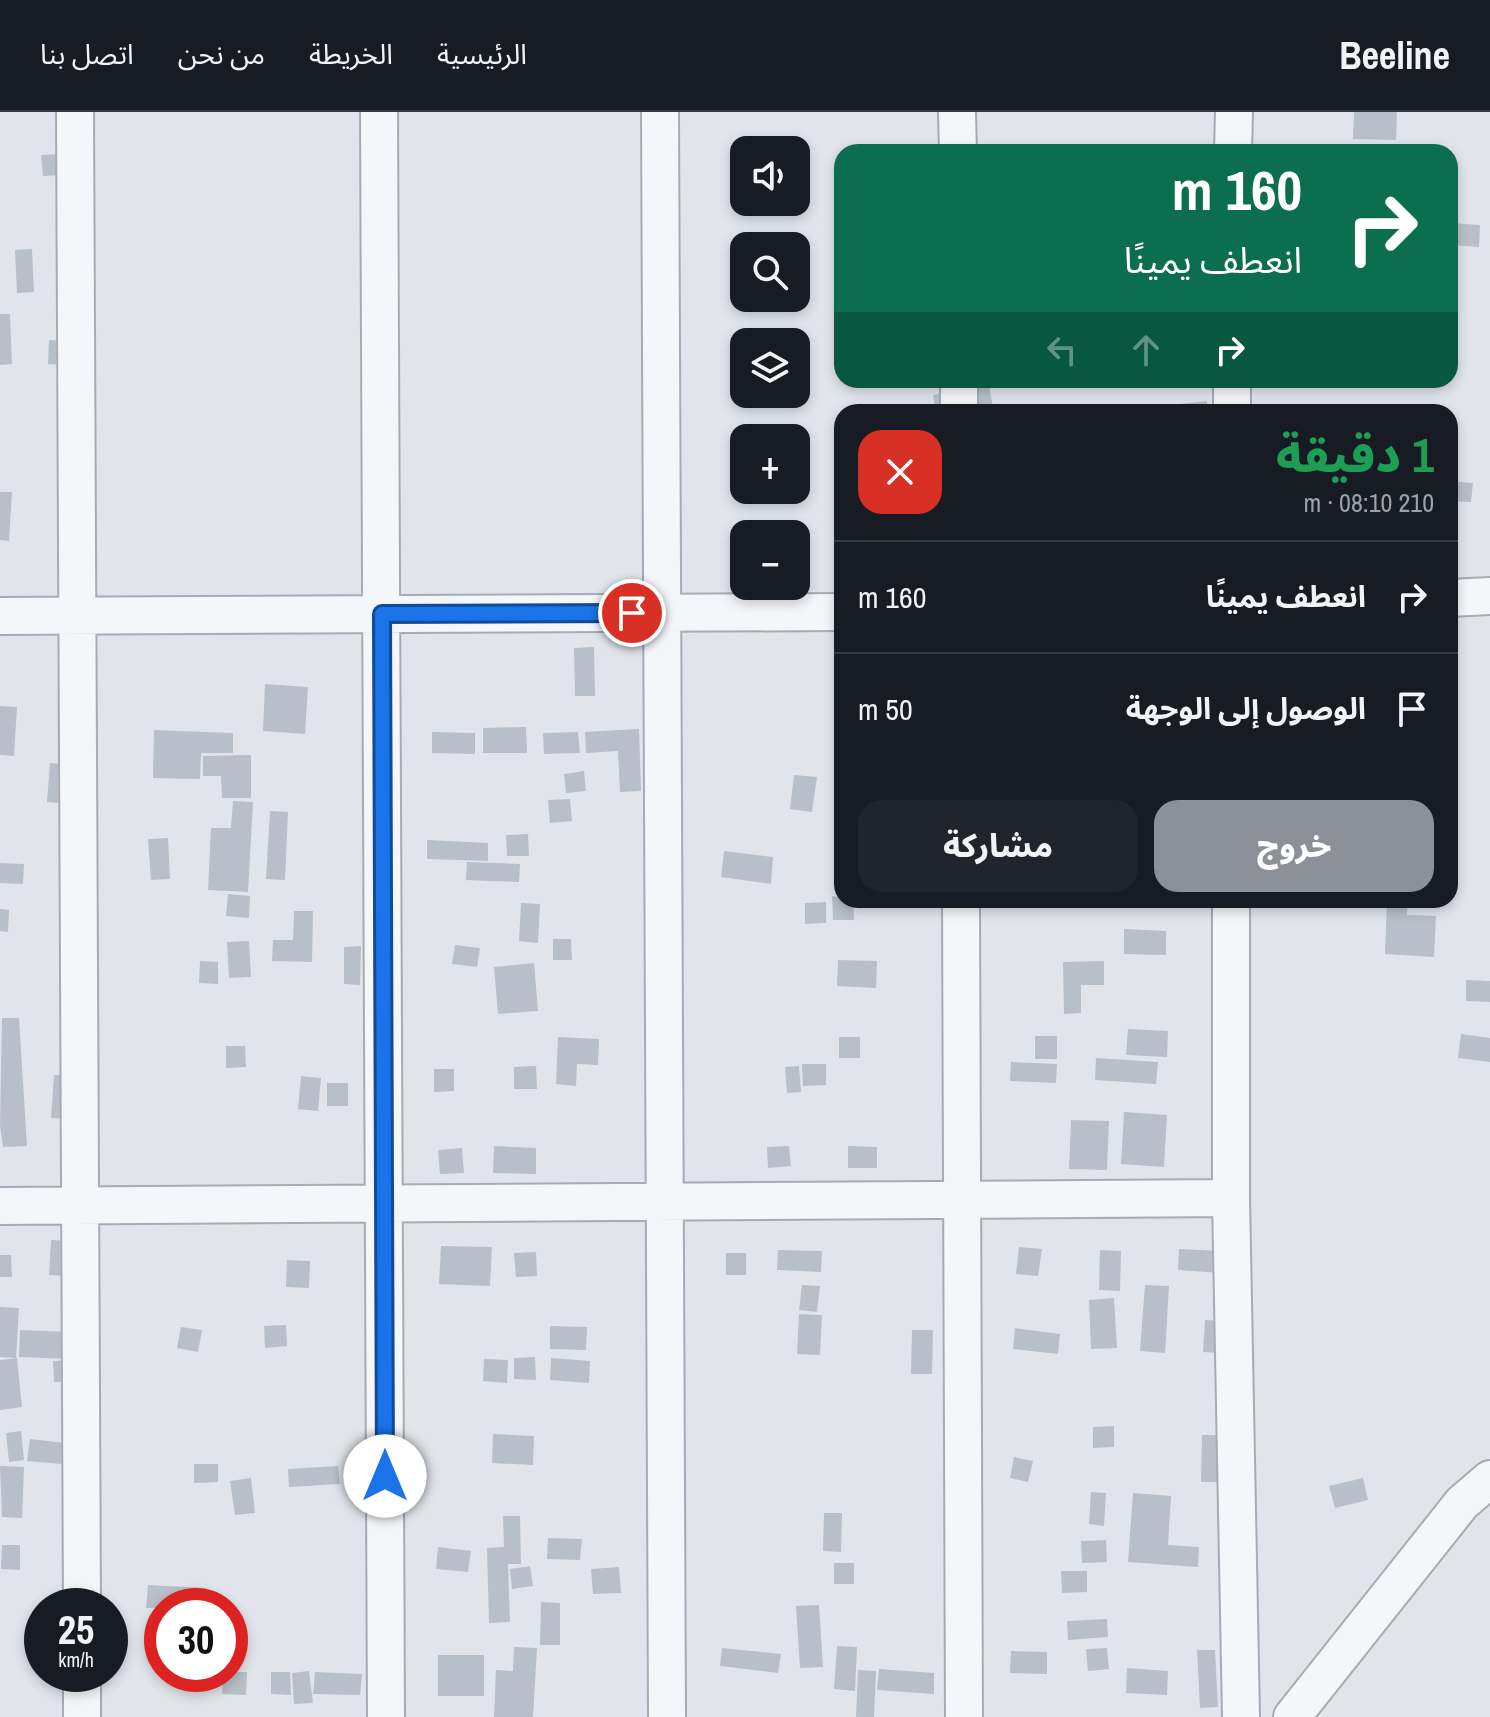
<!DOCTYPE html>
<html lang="ar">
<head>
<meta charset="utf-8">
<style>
	body { margin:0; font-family:"Archivo Narrow","Noto Sans Arabic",sans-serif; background:#20242c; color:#f1f3f6; direction:rtl; height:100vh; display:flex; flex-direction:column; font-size:30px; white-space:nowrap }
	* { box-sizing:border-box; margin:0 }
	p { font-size:26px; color:#9ea1a6 }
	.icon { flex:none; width:44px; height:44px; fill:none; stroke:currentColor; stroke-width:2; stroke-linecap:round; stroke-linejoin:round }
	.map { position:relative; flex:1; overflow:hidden; direction:ltr }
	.side { position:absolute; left:834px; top:292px; width:624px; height:504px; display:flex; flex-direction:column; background:#171b24; border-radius:24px; box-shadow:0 4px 12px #0003; direction:rtl }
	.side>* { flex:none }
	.hud { position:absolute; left:834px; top:32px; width:624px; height:244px; border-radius:24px; box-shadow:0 4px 12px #0003; direction:rtl; background:#0b6e4f; color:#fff; overflow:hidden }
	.tools { position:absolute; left:730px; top:24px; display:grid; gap:16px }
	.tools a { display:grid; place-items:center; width:80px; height:80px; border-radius:16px; background:#171b24; box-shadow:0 4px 12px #0003; font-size:40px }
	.speed { position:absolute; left:24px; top:1476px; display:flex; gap:16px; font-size:40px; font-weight:700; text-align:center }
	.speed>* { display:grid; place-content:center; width:104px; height:104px; border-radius:50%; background:#171b24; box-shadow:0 4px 12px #0003; line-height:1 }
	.speed small { font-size:20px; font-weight:400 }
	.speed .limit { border:12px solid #d22; background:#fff; color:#111 }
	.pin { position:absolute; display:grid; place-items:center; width:68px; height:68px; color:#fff; margin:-34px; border:4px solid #fff; border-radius:50%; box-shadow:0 2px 8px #0007 }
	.me { position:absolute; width:88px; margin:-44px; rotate:0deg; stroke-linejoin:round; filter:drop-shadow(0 0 6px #0008) }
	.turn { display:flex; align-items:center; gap:28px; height:168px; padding:0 24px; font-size:36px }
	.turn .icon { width:104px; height:104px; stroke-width:2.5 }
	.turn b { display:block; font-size:56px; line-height:68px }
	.lanes { display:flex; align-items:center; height:76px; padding:0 24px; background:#0003; justify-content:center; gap:40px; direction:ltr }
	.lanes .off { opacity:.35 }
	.round { display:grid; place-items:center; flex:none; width:84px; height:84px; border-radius:24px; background:#20242c }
	.summary { display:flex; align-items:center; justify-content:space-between; height:136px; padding:0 24px }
	h1 { font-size:48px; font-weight:800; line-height:60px; color:#1e9e55 }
	.primary-button { display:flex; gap:16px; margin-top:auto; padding:16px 24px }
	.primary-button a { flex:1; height:92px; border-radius:24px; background:#8c9099; color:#fff; font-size:32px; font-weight:800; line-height:92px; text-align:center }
	.primary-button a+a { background:#20242c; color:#f1f3f6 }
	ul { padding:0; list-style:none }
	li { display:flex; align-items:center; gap:24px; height:112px; padding:0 24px; border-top:2px solid #363941 }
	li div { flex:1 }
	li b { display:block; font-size:30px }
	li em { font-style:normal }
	header { display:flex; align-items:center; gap:48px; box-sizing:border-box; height:112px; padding:0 40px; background:#171b24; border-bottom:2px solid #363941 }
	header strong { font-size:38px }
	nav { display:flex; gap:44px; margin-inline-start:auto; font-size:28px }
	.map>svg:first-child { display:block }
	.building { fill:#b8bfc8 }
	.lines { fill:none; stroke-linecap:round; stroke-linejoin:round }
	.minor-casing { stroke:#a6acb5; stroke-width:40 }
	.minor { stroke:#f4f6f9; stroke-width:36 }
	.route-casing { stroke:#114b97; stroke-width:20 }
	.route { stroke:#1a73e8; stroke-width:14 }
</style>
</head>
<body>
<header>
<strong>Beeline</strong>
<nav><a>الرئيسية</a><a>الخريطة</a><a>من نحن</a><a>اتصل بنا</a></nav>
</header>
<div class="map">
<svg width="1490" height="1605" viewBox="0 0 1490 1605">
	<rect width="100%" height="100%" fill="#e1e5eb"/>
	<!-- building -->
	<path class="building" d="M1354 0H1397L1396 28 1353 27Z
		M60 42 62 63 43 64 41 43Z
		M1450 111 1480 113 1479 135 1450 133Z
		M32 137 34 180 17 181 15 138Z
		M0 202H10L12 252 0 253Z
		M49 228 69 229 68 253 48 252Z
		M989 274 994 300H936L933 283Z
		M1207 289 1208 300H1172L1171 293Z
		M1450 369 1473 371 1471 390 1450 389Z
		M0 380H12L9 429 0 428Z
		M594 535 595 584H575L574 536Z
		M265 572 308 575 305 622 263 619Z
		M0 594 17 595 14 644 0 643Z
		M526 615 527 641H483V616Z
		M639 617 641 679 620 680 618 639 586 641 585 620Z
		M154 618 233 621V641H201L200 667 153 666Z
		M432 620 475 621V642L432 641Z
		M578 620 580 641 544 642 543 621Z
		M251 643V686H222L221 664H203V644Z
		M50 651 73 653 70 692 47 690Z
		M584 659 586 679 566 681 564 662Z
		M794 663 817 665 812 700 790 697Z
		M570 687 572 709 550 711 548 688Z
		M233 689 253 690 248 780 208 778 211 716H231Z
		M270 699 288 700 285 768 266 767Z
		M528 722 529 744H507L506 723Z
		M168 726 170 767 151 768 148 727Z
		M427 728 488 731V749L427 747Z
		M724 739 773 745 771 772 721 765Z
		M467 750 520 752 519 770 466 768Z
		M0 751 24 752 23 772 0 771Z
		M228 782 250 784 249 806 226 804Z
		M832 784 853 788 854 808H833Z
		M1387 788H1408L1407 803 1436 804 1434 845 1385 842Z
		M826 790V811L805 812V791Z
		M521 791 540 792 538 831 519 829Z
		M0 797 9 798 8 820 0 819Z
		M294 799H313L312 850 272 849 273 828H293Z
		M1124 817 1166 819V843L1124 842Z
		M553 827H571L572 848H553Z
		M249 829 251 865 229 866 227 830Z
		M455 833 480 836 477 855 452 852Z
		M361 834 360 873 344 872V835Z
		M838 848 877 849 876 876 837 874Z
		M200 849 218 850V872L199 871Z
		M1104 849V873H1081V901L1064 902 1063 850Z
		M534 851 538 899 498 902 494 855Z
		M1466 868 1490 869V890L1466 889Z
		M2 906H19L27 1034 3 1035 0 1013Z
		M1128 917 1168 919 1167 945 1126 943Z
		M1461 922 1490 926V950L1458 946Z
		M1035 924H1057V947H1035Z
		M558 925 599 927 598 953 577 952 576 974 556 972Z
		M839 925H860V946H839Z
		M226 934H245L246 955 226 956Z
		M1096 946 1158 950 1156 972 1095 968Z
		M1011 950 1057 952 1056 971 1010 969Z
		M802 952H826V973L803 974Z
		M536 954 537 977H514V955Z
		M799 954 801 980 787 981 785 955Z
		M434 957H454V979L434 980Z
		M54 963 72 964 70 1007 51 1006Z
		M301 964 321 966 318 999 298 997Z
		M327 971H348V994H327Z
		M1124 1000 1167 1003 1164 1055 1121 1052Z
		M1071 1008 1109 1009 1107 1058 1069 1057Z
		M494 1034 536 1036V1062L493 1061Z
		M789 1034 791 1054 768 1056 767 1035Z
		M848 1034 877 1035V1056H848Z
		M462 1036 464 1061 440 1062 438 1038Z
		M51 1128 69 1129 67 1164 49 1163Z
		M441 1134 492 1135 490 1174 439 1172Z
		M1019 1135 1042 1137 1038 1164 1016 1162Z
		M1179 1137 1221 1139V1161L1178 1158Z
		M778 1138 822 1139 821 1160 777 1158Z
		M1100 1138 1121 1139 1120 1179 1099 1178Z
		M536 1140 537 1164 516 1165 514 1141Z
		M726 1141H746V1163H726Z
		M0 1143H11L12 1165H0Z
		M287 1148 310 1149 309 1176 286 1175Z
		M802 1173 820 1174 817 1200 799 1198Z
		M1145 1173 1169 1174 1165 1241 1140 1239Z
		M1114 1186 1117 1236 1091 1237 1089 1188Z
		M0 1195 19 1196 16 1246 0 1245Z
		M799 1202 822 1203 820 1243 797 1242Z
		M1205 1208 1222 1209 1220 1241 1203 1240Z
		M286 1213 287 1234 265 1236 264 1214Z
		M550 1214 587 1215 586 1238 550 1237Z
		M181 1215 202 1218 198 1240 177 1236Z
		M1015 1216 1060 1222 1058 1242 1013 1237Z
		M20 1218 72 1220 71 1247 19 1245Z
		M912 1218H933L932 1262H911Z
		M535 1245 536 1268 514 1267V1246Z
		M17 1246 22 1295 0 1298V1248Z
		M551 1246 590 1249 589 1271 550 1268Z
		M484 1247 508 1248 507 1271 483 1269Z
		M71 1248 72 1270H54L53 1249Z
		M1114 1314V1335L1093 1336V1315Z
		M21 1319 24 1348 9 1350 6 1321Z
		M493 1322 534 1324 533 1353 492 1351Z
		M1202 1323H1224L1222 1370H1201Z
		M30 1327 74 1332 72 1353 27 1349Z
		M1014 1345 1033 1349 1028 1370 1010 1366Z
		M194 1352H218V1370L194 1371Z
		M0 1354 24 1355 22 1406 2 1405Z
		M338 1354 340 1372 289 1375 288 1357Z
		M251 1366 255 1401 235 1403 230 1369Z
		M1363 1366 1368 1388 1335 1396 1329 1374Z
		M1091 1380 1106 1381 1104 1414 1089 1412Z
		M1133 1381 1171 1384 1168 1433 1199 1435 1198 1455 1128 1450Z
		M824 1401H842L841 1440 823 1439Z
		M503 1404H520L521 1452H508L510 1510 489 1511 487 1436 504 1435Z
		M548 1426 582 1427 580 1448 547 1447Z
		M1106 1428 1107 1450 1082 1451 1081 1429Z
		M2 1433H20V1458L1 1457Z
		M438 1435 471 1439 468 1460 436 1457Z
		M834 1451H854V1472H834Z
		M530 1454 533 1474 512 1477 510 1457Z
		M619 1455 621 1481 593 1482 591 1457Z
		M1061 1459H1087V1480L1062 1481Z
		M148 1473 206 1476V1494L146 1496Z
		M541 1490 560 1491V1533H540Z
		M819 1493 823 1555 800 1556 796 1494Z
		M1107 1507 1108 1525 1068 1528 1067 1509Z
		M837 1534 857 1535 855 1579 834 1577Z
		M514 1535 537 1536 533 1605H494L496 1558 513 1559Z
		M722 1536 781 1542 778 1561 720 1554Z
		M1107 1536 1109 1557 1088 1559 1086 1537Z
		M1197 1538H1215L1218 1595 1200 1596Z
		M1011 1539 1047 1540V1562L1010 1561Z
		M438 1543H484V1584H438Z
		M1127 1556 1168 1559 1167 1583 1126 1581Z
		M879 1557 934 1561V1582L877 1578Z
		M858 1558 876 1559 874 1605H856Z
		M309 1559 313 1591 294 1592 292 1561Z
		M230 1560H247L246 1583 222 1582 223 1562Z
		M271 1560H290L291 1583 271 1582Z
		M315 1560 362 1562 360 1583 313 1582Z"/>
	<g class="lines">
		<!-- minor casing -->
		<g class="minor-casing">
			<path id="minor" d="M75 0 82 1494
				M379 0 386 1605
				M660 0 667 1605
				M957 0 958 40
				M1233 40 1234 0
				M959 268V300
				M1232 300V268
				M1450 486 1490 484
				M0 504 842 500
				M961 788 964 1605
				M1231 788V1086L1241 1605
				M0 1094 1231 1086
				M82 1562V1605
				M1292 1605 1462 1391 1490 1367"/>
		</g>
		<!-- minor -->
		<use href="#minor" class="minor"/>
	</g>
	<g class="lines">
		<!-- route casing -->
		<g class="route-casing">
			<path id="route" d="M385 1364 382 502 632 501"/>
		</g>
		<!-- route -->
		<use href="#route" class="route"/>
	</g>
</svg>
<div class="tools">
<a><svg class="icon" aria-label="sound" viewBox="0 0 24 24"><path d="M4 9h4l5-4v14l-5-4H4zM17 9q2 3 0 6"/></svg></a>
<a><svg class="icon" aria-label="search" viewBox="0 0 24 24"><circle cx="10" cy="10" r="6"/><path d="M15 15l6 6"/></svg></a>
<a><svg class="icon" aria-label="layers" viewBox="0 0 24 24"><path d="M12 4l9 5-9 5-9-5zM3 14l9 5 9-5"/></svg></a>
<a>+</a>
<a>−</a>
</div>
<div class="speed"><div>25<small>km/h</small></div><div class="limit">30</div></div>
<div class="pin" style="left:632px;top:501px;background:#d93025"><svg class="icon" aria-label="arrive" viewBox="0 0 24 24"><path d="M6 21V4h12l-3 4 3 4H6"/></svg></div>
<svg class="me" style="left:385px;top:1364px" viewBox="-20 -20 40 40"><circle r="19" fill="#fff"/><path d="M0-13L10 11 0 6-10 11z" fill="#1a73e8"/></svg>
<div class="hud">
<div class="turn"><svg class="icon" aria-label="right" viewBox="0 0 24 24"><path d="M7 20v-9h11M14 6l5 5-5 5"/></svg><div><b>160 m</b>انعطف يمينًا</div></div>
<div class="lanes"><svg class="icon off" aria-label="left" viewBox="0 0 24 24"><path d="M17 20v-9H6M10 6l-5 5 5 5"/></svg><svg class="icon off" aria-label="ahead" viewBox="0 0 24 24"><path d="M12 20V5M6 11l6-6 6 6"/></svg><svg class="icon" aria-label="right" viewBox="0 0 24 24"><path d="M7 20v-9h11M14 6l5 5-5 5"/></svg></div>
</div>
<section class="side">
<div class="summary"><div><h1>1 دقيقة</h1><p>210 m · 08:10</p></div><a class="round" style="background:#d93025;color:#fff"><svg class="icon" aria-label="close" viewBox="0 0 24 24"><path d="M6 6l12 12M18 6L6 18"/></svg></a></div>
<ul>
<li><svg class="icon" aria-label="right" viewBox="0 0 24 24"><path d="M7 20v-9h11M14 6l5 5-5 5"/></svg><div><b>انعطف يمينًا</b></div><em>160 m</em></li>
<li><svg class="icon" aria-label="arrive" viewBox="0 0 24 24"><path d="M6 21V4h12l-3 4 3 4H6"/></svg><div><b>الوصول إلى الوجهة</b></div><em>50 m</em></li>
</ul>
<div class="primary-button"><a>خروج</a><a>مشاركة</a></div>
</section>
</div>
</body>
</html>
